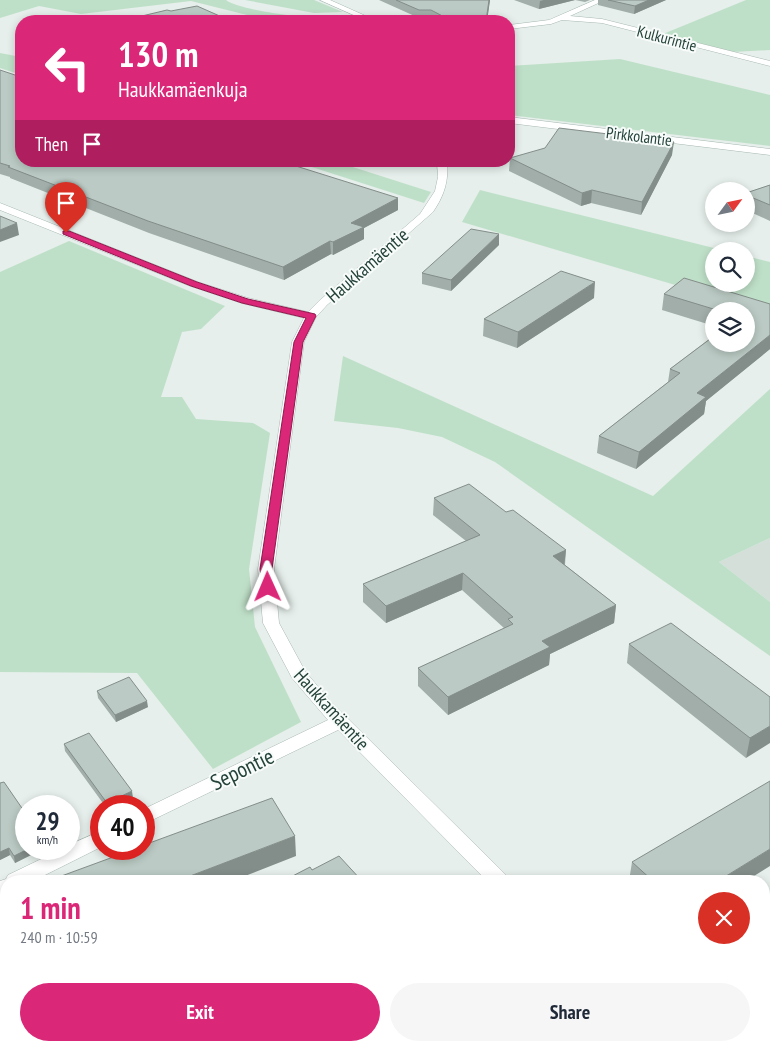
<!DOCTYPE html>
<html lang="en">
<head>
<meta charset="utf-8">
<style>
	body { margin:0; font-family:"PT Sans Narrow",sans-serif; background:#f6f6f7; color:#1f2937; height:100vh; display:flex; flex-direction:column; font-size:19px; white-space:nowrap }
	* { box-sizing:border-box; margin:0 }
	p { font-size:16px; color:#747a83 }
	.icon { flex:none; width:28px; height:28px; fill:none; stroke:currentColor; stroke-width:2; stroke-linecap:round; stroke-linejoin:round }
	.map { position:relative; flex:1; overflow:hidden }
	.drawer { position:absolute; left:0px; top:875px; width:770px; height:176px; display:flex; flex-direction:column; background:#fff; border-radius:20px 20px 0 0; box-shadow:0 2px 8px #0003 }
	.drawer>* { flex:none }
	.guide { position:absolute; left:15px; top:15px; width:500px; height:152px; border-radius:20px; box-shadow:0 2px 8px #0003; background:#db2777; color:#fff; overflow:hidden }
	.needle { width:32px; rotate:57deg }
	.controls { position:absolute; left:705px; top:182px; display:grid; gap:10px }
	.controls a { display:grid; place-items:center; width:50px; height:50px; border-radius:50%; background:#fff; box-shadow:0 2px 8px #0003; font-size:25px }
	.speed { position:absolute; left:15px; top:795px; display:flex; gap:10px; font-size:25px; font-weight:700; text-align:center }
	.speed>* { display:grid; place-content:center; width:65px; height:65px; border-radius:50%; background:#fff; box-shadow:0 2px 8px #0003; line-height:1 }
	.speed small { font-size:12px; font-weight:400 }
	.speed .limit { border:8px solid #d22; background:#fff; color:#111 }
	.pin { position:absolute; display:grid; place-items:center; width:42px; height:42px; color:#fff; margin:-51px -21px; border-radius:50% 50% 50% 0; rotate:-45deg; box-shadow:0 0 5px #0007 }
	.pin .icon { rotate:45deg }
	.me { position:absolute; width:55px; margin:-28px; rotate:359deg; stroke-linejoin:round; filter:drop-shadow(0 0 4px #0008) }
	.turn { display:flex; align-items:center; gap:18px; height:105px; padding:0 20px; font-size:22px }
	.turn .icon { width:65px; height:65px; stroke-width:2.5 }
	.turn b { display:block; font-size:35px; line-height:42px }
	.then { display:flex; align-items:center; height:48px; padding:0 20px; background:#0003; gap:10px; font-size:19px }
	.round { display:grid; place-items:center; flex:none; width:52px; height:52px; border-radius:26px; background:#f6f6f7 }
	.overview { display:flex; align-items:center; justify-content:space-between; height:85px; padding:0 20px }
	h1 { font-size:30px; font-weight:800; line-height:38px; color:#db2777 }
	.button { display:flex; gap:10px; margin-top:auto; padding:10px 20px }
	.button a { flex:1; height:58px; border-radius:30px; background:#db2777; color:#fff; font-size:20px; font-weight:800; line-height:58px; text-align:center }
	.button a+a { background:#f6f6f7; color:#1f2937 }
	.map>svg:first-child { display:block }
	.built { fill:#d4dfda }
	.green { fill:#bfe0c8 }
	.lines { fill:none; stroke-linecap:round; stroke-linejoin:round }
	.minor-casing { stroke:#a8b8b2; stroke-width:1 }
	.minor { fill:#fff; fill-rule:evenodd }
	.wall { fill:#a1aea9 }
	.shaded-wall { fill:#838d89 }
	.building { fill:#bbcac4; stroke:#838d89 }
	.route { fill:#db2777; stroke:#8e194d }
	.labels { text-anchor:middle; stroke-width:4; stroke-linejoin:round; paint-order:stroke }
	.far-street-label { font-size:16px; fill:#24423a; stroke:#f7fbf9 }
	.street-label { font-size:19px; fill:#24423a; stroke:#f7fbf9 }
	.near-street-label { font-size:22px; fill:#24423a; stroke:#f7fbf9 }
</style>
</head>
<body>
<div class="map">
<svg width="770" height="1051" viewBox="0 0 770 1051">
	<rect width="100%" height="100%" fill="#e6efeb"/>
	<!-- built -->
	<path class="built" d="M770 538V602L719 562Z"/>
	<!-- green -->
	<path class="green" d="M0 0H226C237 9 290 16 306 17 327 18 341 13 360 21H271L191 1 81 14 39 6 0 18Z
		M245 0H314L343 12 314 13Z
		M746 0H770V50L733 52 663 34Z
		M0 53 21 57V75L0 68Z
		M620 59 770 95V146L509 115V66Z
		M293 161H334L431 192 424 203Z
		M480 190 726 251H714V284H746V256L770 262V313L462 222Z
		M69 241 225 306 201 329 182 332 161 397H182L196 419 253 423 270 433 249 569 255 627 301 722 213 769 137 673 0 672V272Z
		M343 356 653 496 770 389V538L719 562 770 602V656L495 462 442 437 398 428 334 421Z"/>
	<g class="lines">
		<!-- minor casing -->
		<g class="minor-casing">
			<path id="minor" d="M320 0H330L377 21H367Z
				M595 0H605L570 16 602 19 770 61V66L602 23 562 20 551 24 509 29V25L549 20Z
				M509 117 770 149V155L509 123Z
				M437 161H447C449 181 444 196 433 212L327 305 316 317 304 342 274 569 279 623 305 671 329 700 506 875 509 881H487L338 730 144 824V809L328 720 292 678 263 623 258 569 292 342 304 318 241 303 190 286 0 210V203L198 282 248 298 308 312 319 301 420 214 435 191 438 177Z
				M101 831V847L33 881H6V897L0 899V881L6 879 8 875 62 849H69V845Z
				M650 1045H676L678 1051H653Z"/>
		</g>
		<!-- minor -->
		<use href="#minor" class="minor"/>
	</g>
	<!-- wall -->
	<path class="wall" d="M379 0H490L487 21H437L431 18H419Z
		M514 0H590L585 2 575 0 539 9Z
		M598 0H666L634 14 598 5Z
		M0 70 21 161H307L297 166H295L398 210 364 228V239L333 255 331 254 284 280 149 233 10 178V177L0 174Z
		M672 155 641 215 591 203 581 206 509 171 510 158Z
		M370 161H405L404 165H370Z
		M770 185V221L746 210V193Z
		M499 245 451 291 422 284V273Z
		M664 294 770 304V349L706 401 704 414 636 469 597 453 599 436 668 382 670 369 746 311H714V326L662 310Z
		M594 298 517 348 483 336 484 319Z
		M434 498 506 512 566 550 565 565 616 605 614 623 550 654 549 665 448 715 418 686V668L504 628 462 590 386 623 363 602V584L466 541 433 515Z
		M629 644 770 697 746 758 627 663Z
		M97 691 148 707 116 722 98 698Z
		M64 744 133 798 116 806H105L65 751Z
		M0 783 26 849H43L15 863 10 855 0 860Z
		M632 862 746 881H629Z"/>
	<!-- shaded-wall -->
	<path class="shaded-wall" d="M489 0H490L487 21H486Z
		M544 0H575L539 9 540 1Z
		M649 0H666L634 14 635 6Z
		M674 142 672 155 641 215 642 202Z
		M297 161H307L297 166Z
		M592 190 591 203 581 206 582 193Z
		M398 198V210L364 228V239L333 255V242L351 223Z
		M17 223 19 235 0 242V230Z
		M499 234V245L451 291V280Z
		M330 241 331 254 284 280 283 267Z
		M595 282 594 298 517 348 518 332Z
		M770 335V349L706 401 704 414 636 469 639 452 697 393Z
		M566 550 564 567 553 556Z
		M463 573 462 590 386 623V606Z
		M616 605 614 623 550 654 549 665 448 715V697L542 641Z
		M147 701 148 707 116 722 115 715Z
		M770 726V743L746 758 750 738Z
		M132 791 133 798 116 806H107V803Z
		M295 836 296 856 232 881H177Z
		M9 848 10 855 0 860V852Z
		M28 849H43L15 863 14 856Z
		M770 849V866L746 881H718Z
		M349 1045H393L380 1051H336Z
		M31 1047 32 1051H26Z"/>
	<!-- building -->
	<path class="building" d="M396 0H489L486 21H452L431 10H419Z
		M608 0H649L635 6Z
		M197 6 231 21 242 18 253 21H121L167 10 171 11Z
		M0 70 21 77V161H280L398 198 351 223 364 227 333 242 330 241 283 267 148 221 8 167 10 166 0 163Z
		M559 128 674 142 642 202 592 190 582 193 510 158 545 148Z
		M770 185V205L746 195V193Z
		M0 216 17 223 0 230Z
		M471 229 499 234 451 280 422 273Z
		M561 271 595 282 518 332 484 319Z
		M684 278 770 304V335L697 393 706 397 639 452 599 436 680 373 670 369 714 336V344H746V311H720L664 294Z
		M469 484 506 512 513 510 566 550 553 556 616 605 542 641 550 647 448 697 418 668 513 624 508 619 513 617 463 573 386 606 363 584 480 535 434 498Z
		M671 623 770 697V726L750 738 629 644Z
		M129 677 147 701 115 715 97 691Z
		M89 733 132 791 107 803 64 744Z
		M770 781V849L718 881H653L632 862Z
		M4 782 26 814V849H28L14 856 9 848 0 852V783Z
		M272 798 295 836 177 881H57L56 878 135 849H144V845Z
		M339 856 362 881H283L310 867 312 870Z
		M6 1029V1045H29L31 1047 26 1051H0V1034Z
		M196 1045H349L336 1051H182Z"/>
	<!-- route -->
	<path class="route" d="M63 231H69L197 282 248 299 315 314 316 316 303 342 272 569 274 587 272 589H263L260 569 294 342 306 318 242 303 191 286 63 234Z"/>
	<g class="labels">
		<!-- far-street labels -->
		<g class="far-street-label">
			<text transform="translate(667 38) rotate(15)" y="6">Kulkurintie</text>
			<text transform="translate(639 136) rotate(7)" y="6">Pirkkolantie</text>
		</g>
		<!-- street labels -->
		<g class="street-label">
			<text transform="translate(367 265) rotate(-41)" y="7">Haukkamäentie</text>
			<text transform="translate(332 709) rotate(48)" y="7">Haukkamäentie</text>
		</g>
		<!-- near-street labels -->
		<g class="near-street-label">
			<text transform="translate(242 769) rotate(-26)" y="8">Sepontie</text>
		</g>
	</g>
</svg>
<div class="controls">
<a><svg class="needle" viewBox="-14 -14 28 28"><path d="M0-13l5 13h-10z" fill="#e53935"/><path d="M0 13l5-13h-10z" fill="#747a83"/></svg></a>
<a><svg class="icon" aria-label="search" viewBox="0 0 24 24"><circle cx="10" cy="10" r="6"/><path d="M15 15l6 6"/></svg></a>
<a><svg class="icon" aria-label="layers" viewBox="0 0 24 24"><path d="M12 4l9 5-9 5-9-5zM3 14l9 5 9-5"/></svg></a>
</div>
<div class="speed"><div>29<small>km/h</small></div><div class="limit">40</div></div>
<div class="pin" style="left:66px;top:233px;background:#d93025"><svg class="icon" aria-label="arrive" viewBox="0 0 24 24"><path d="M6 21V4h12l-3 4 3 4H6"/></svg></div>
<svg class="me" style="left:268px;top:587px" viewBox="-20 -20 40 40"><path d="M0-17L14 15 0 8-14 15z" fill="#db2777" stroke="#fff" stroke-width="4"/></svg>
<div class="guide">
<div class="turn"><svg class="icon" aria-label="left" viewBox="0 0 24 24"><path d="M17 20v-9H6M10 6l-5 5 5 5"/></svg><div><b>130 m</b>Haukkamäenkuja</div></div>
<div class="then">Then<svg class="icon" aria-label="arrive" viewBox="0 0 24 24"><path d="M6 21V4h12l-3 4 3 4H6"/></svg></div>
</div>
<section class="drawer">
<div class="overview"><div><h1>1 min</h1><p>240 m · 10:59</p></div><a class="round" style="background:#d93025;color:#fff"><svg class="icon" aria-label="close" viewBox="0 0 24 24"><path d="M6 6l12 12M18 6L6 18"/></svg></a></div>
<div class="button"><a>Exit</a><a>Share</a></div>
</section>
</div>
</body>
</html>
